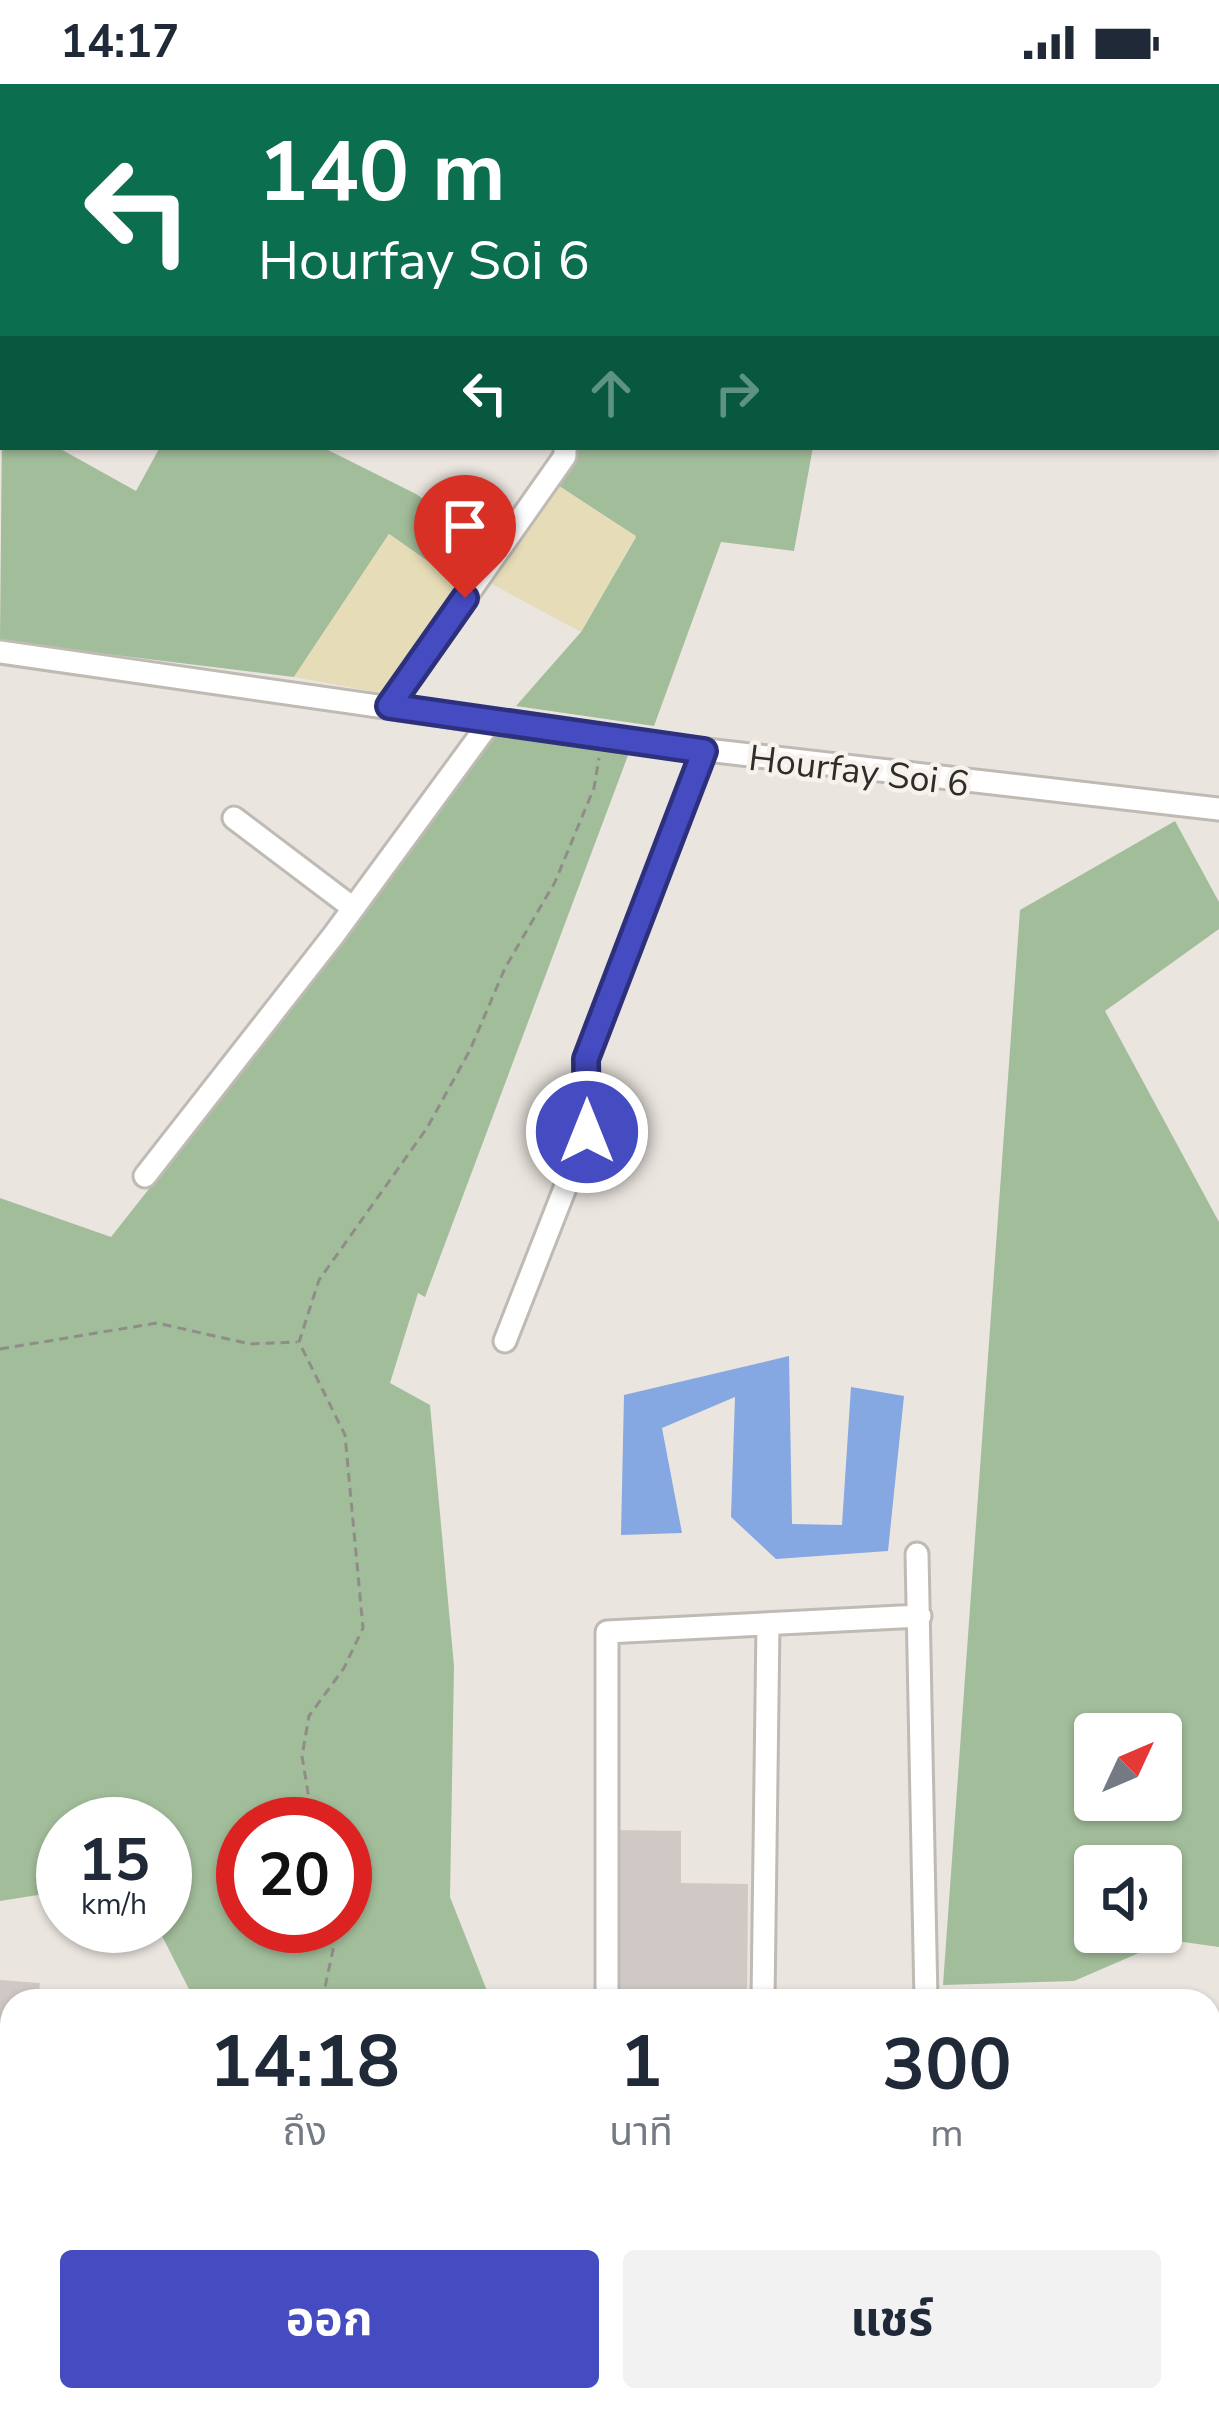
<!DOCTYPE html>
<html lang="th">
<head>
<meta charset="utf-8">
<style>
	body { margin:0; font-family:"Nunito Sans","Noto Sans Thai",sans-serif; background:#f2f2f3; color:#1f2937; height:100vh; display:flex; flex-direction:column; font-size:45px; white-space:nowrap }
	* { box-sizing:border-box; margin:0 }
	p { font-size:39px; color:#747a83 }
	.icon { flex:none; width:66px; height:66px; fill:none; stroke:currentColor; stroke-width:2; stroke-linecap:round; stroke-linejoin:round }
	.map { position:relative; flex:1; overflow:hidden }
	.sheet { position:absolute; left:0px; top:1905px; width:1221px; height:423px; display:flex; flex-direction:column; background:#fff; border-radius:36px 36px 0 0; box-shadow:0 3px 9px #0004 }
	.sheet>* { flex:none }
	.hud { position:absolute; left:0px; top:0px; width:1221px; height:366px; box-shadow:0 3px 9px #0004; background:#0b6e4f; color:#fff; overflow:hidden }
	.needle { width:78px; rotate:46deg }
	.tools { position:absolute; left:1074px; top:1629px; display:grid; gap:24px }
	.tools a { display:grid; place-items:center; width:108px; height:108px; border-radius:12px; background:#fff; box-shadow:0 3px 9px #0004; font-size:60px }
	.speed { position:absolute; left:36px; top:1713px; display:flex; gap:24px; font-size:60px; font-weight:700; text-align:center }
	.speed>* { display:grid; place-content:center; width:156px; height:156px; border-radius:50%; background:#fff; box-shadow:0 3px 9px #0004; line-height:1 }
	.speed small { font-size:30px; font-weight:400 }
	.speed .limit { border:18px solid #d22; background:#fff; color:#111 }
	.pin { position:absolute; display:grid; place-items:center; width:102px; height:102px; color:#fff; margin:-123px -51px; border-radius:50% 50% 50% 0; rotate:-45deg; box-shadow:0 0 12px #0007 }
	.pin .icon { rotate:45deg }
	.me { position:absolute; width:132px; margin:-66px; rotate:0deg; stroke-linejoin:round; filter:drop-shadow(0 0 9px #0008) }
	.turn { display:flex; align-items:center; gap:42px; height:252px; padding:0 60px; font-size:54px }
	.turn .icon { width:156px; height:156px; stroke-width:2.5 }
	.turn b { display:block; font-size:84px; line-height:102px }
	.lanes { display:flex; align-items:center; height:114px; padding:0 60px; background:#0003; justify-content:center; gap:60px; direction:ltr }
	.lanes .off { opacity:.35 }
	.eta { display:flex; justify-content:space-evenly; align-items:center; height:204px; text-align:center }
	.eta b { font-size:72px; font-weight:700; line-height:84px }
	.primary-button { display:flex; gap:24px; margin-top:auto; padding:24px 60px }
	.primary-button a { flex:1; height:138px; border-radius:12px; background:#454bc0; color:#fff; font-size:48px; font-weight:700; line-height:138px; text-align:center }
	.primary-button a+a { background:#f2f2f3; color:#1f2937 }
	.status { display:flex; justify-content:space-between; align-items:center; height:84px; padding:0 60px; background:#fff; direction:ltr }
	.status svg { height:33px; fill:currentColor }
	.map>svg:first-child { display:block }
	.green { fill:#a2bd9a; fill-rule:evenodd }
	.sand { fill:#e6dcb7 }
	.water { fill:#85a7e2 }
	.building { fill:#d0c8c5 }
	.lines { fill:none; stroke-linecap:round; stroke-linejoin:round }
	.minor-casing { stroke:#bfbab4; stroke-width:27 }
	.major-casing { stroke:#9c6e3d; stroke-width:33 }
	.path { stroke:#908d89; stroke-width:3; stroke-dasharray:9 6; stroke-linecap:butt }
	.minor { stroke:#fff; stroke-width:21 }
	.major { stroke:#e6bd91; stroke-width:27 }
	.route-casing { stroke:#2d317d; stroke-width:30 }
	.route { stroke:#454bc0; stroke-width:21 }
	.labels { text-anchor:middle; stroke-width:9; stroke-linejoin:round; paint-order:stroke }
	.street-label { font-size:36px; fill:#2f2d2b; stroke:#f7f2ec }
</style>
</head>
<body>
<div class="status"><b>14:17</b><svg viewBox="0 0 49 12"><path d="M0 12V9h3v3zM5 12V6h3v6zM10 12V3h3v9zM15 12V0h3v12zM26 1h20v11H26zM47 4h2v5h-2z"/></svg></div>
<div class="map">
<svg width="1219" height="2326" viewBox="0 0 1219 2326">
	<rect width="100%" height="100%" fill="#eae5df"/>
	<!-- green -->
	<path class="green" d="M1007 0H1206L1210 3H1012Z
		M3 235V363H57L136 407 160 363H322L416 410 490 463 463 502 389 450 294 593 0 557Z
		M571 363H813L794 467 721 458 654 642 516 622 581 548 636 453 556 400Z
		M490 638 633 658 425 1213 418 1209 390 1299 430 1321 454 1582 450 1813 491 1917H195L157 1842H165V1740H63V1807L0 1817V1114L111 1153 208 1030ZM243 1740H345V1842H243Z
		M1175 737 1219 818V845L1105 927 1219 1138V1863L1169 1856 1074 1897 943 1901 1020 826ZM1095 1650H1161V1716H1095ZM1095 1782H1161V1848H1095Z
		M304 2316H430L432 2326H301Z"/>
	<!-- sand -->
	<path class="sand" d="M556 400 636 452 581 548 488 498Z
		M389 450 463 502 387 610 294 593Z"/>
	<!-- water -->
	<path class="water" d="M789 1272 792 1440 842 1441 851 1303 904 1312 888 1467 776 1475 731 1433 735 1313 662 1344 682 1449 621 1451 624 1311Z"/>
	<!-- building -->
	<path class="building" d="M616 1746 681 1747V1799L748 1800 747 1917H615Z
		M0 1896 40 1899 38 1917H12V1938L0 1937Z"/>
	<g class="lines">
		<!-- minor casing -->
		<g class="minor-casing">
			<path id="minor" d="M781 0 786 3
				M985 0 989 3
				M713 3 715 0
				M1218 264 1219 265
				M0 568 602 654 1219 725
				M389 622 565 372V363
				M234 734 353 824
				M145 1092 333 852 490 638
				M505 1257 587 1048V975L705 667
				M917 1470 926 1917
				M607 1917V1548L920 1532
				M763 1917 768 1540
				M1209 2213 1219 2214
				M288 2326 289 2316
				M693 2326V2316
				M1035 2326 1037 2316
				M1155 2326 1157 2316"/>
		</g>
		<!-- major casing -->
		<g class="major-casing">
			<path id="major" d="M0 1973 12 1974
				M0 2005 12 2006
				M1209 2068 1219 2069
				M1209 2101H1219"/>
		</g>
		<!-- path -->
		<path class="path" d="M0 1265 157 1239 250 1260 297 1258
			M313 1740 302 1672 309 1632 344 1584 363 1544 345 1351 299 1258 319 1196 427 1044 470 966 505 884 555 798 594 704 599 674
			M322 1917 333 1866 329 1842
			M518 2316V2326"/>
		<!-- minor -->
		<use href="#minor" class="minor"/>
		<!-- major -->
		<use href="#major" class="major"/>
	</g>
	<g class="lines">
		<!-- route casing -->
		<g class="route-casing">
			<path id="route" d="M465 514 389 622 704 667 586 975 587 1048"/>
		</g>
		<!-- route -->
		<use href="#route" class="route"/>
	</g>
	<g class="labels">
		<!-- street labels -->
		<g class="street-label">
			<text transform="translate(859 686) rotate(7)" y="13">Hourfay Soi 6</text>
		</g>
	</g>
</svg>
<div class="tools">
<a><svg class="needle" viewBox="-14 -14 28 28"><path d="M0-13l5 13h-10z" fill="#e53935"/><path d="M0 13l5-13h-10z" fill="#747a83"/></svg></a>
<a><svg class="icon" aria-label="sound" viewBox="0 0 24 24"><path d="M4 9h4l5-4v14l-5-4H4zM17 9q2 3 0 6"/></svg></a>
</div>
<div class="speed"><div>15<small>km/h</small></div><div class="limit">20</div></div>
<div class="pin" style="left:465px;top:514px;background:#d93025"><svg class="icon" aria-label="arrive" viewBox="0 0 24 24"><path d="M6 21V4h12l-3 4 3 4H6"/></svg></div>
<svg class="me" style="left:587px;top:1048px" viewBox="-20 -20 40 40"><circle r="17" fill="#454bc0" stroke="#fff" stroke-width="3"/><path d="M0-11L8 9 0 5-8 9z" fill="#fff"/></svg>
<div class="hud">
<div class="turn"><svg class="icon" aria-label="left" viewBox="0 0 24 24"><path d="M17 20v-9H6M10 6l-5 5 5 5"/></svg><div><b>140 m</b>Hourfay Soi 6</div></div>
<div class="lanes"><svg class="icon" aria-label="left" viewBox="0 0 24 24"><path d="M17 20v-9H6M10 6l-5 5 5 5"/></svg><svg class="icon off" aria-label="ahead" viewBox="0 0 24 24"><path d="M12 20V5M6 11l6-6 6 6"/></svg><svg class="icon off" aria-label="right" viewBox="0 0 24 24"><path d="M7 20v-9h11M14 6l5 5-5 5"/></svg></div>
</div>
<section class="sheet">
<div class="eta">
<div><b>14:18</b><p>ถึง</p></div>
<div><b>1</b><p>นาที</p></div>
<div><b>300</b><p>m</p></div>
</div>
<div class="primary-button"><a>ออก</a><a>แชร์</a></div>
</section>
</div>
</body>
</html>
